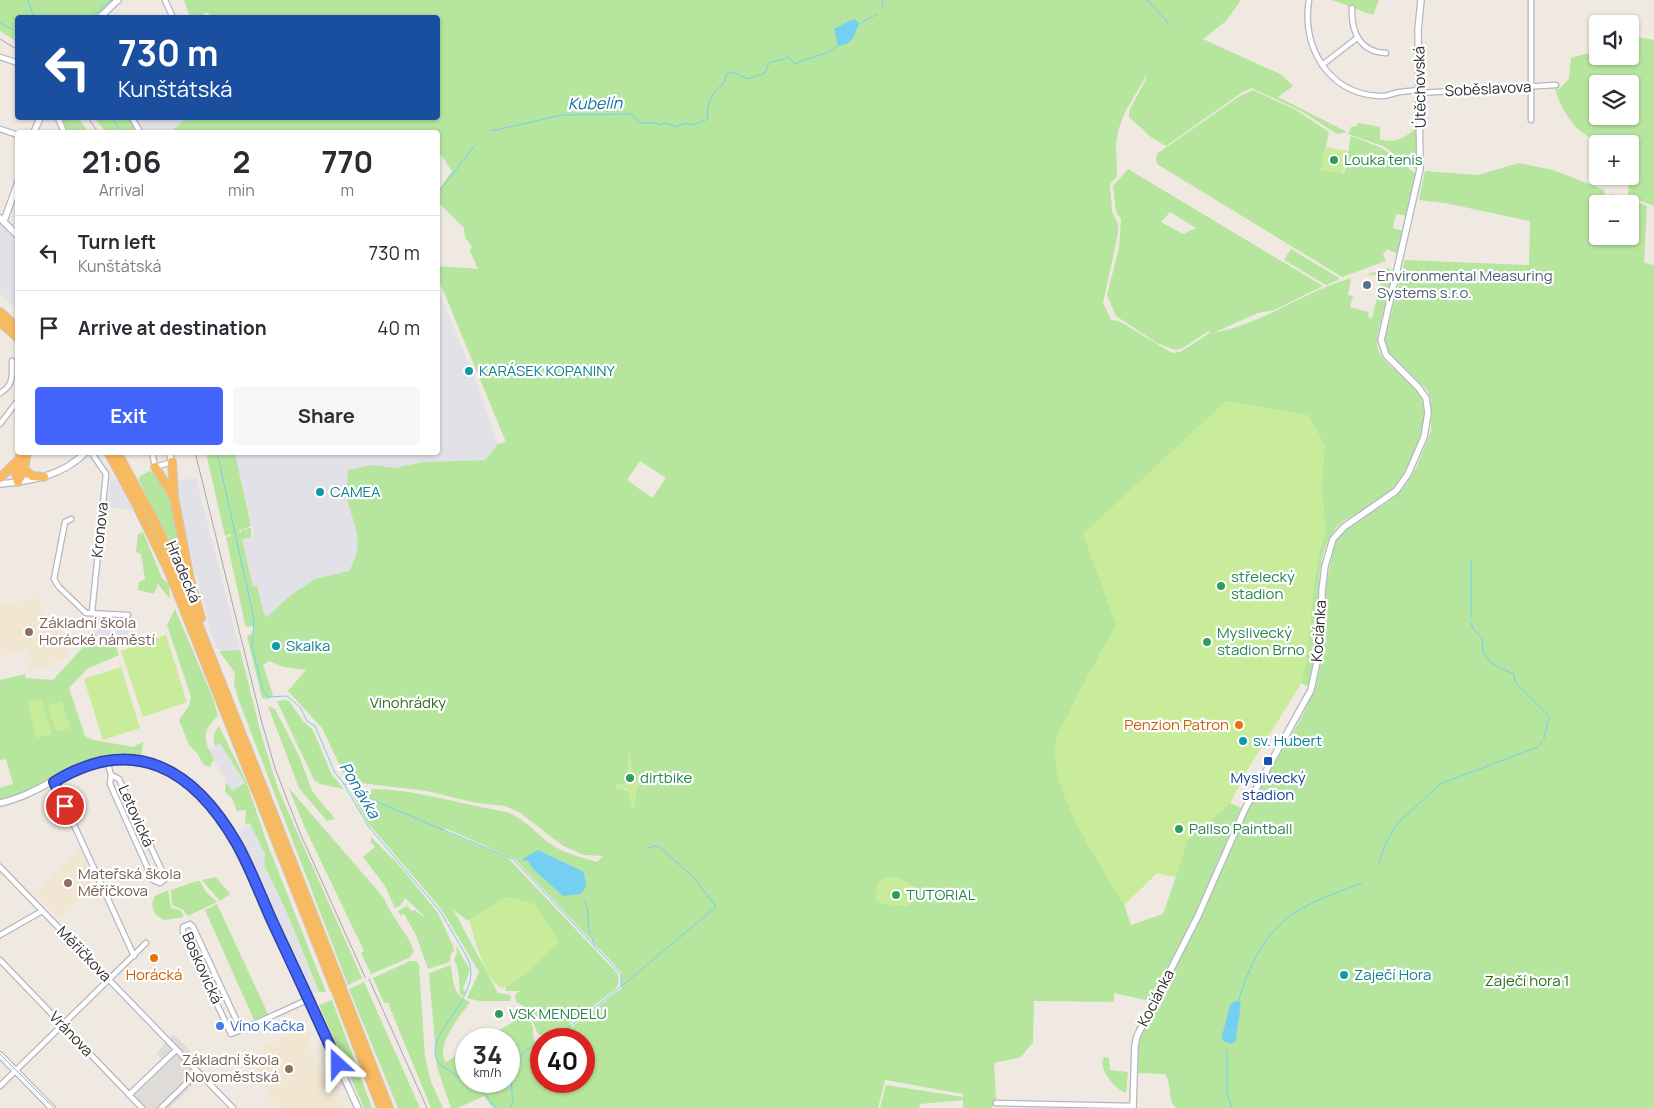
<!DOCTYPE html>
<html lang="en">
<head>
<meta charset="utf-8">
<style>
	body { margin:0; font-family:Manrope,sans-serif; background:#f7f7f7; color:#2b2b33; height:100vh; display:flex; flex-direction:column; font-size:19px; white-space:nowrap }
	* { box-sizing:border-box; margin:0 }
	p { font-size:16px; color:#7c7c81 }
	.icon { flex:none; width:28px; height:28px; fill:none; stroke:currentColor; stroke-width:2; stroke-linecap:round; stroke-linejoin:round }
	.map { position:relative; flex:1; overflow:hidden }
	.drawer { position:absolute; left:15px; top:130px; width:425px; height:325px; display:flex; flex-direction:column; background:#fff; border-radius:5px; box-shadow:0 1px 4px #0004 }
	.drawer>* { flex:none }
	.banner { position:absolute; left:15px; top:15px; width:425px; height:105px; border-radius:5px; box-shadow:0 1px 4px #0004; background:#1a4fa0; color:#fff; overflow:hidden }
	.controls { position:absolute; left:1589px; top:15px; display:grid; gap:10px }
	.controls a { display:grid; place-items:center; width:50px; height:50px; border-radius:5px; background:#fff; box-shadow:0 1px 4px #0004; font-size:25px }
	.speed { position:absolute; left:455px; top:1028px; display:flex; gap:10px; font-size:25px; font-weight:700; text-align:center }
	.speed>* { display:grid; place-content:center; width:65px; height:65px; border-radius:50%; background:#fff; box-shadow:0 1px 4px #0004; line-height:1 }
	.speed small { font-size:12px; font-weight:400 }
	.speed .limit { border:8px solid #d22; background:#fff; color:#111 }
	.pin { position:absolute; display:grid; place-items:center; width:42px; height:42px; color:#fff; margin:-21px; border:2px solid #fff; border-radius:50%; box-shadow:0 1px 5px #0007 }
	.me { position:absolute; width:55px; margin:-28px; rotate:336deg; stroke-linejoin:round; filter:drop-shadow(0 0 4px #0008) }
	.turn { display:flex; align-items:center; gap:18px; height:105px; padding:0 20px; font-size:22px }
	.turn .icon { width:65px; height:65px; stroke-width:2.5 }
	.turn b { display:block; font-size:35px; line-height:42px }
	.eta { display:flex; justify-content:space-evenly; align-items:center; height:85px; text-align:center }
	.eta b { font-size:30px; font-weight:700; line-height:35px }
	.cta { display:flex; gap:10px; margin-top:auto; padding:10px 20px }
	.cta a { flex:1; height:58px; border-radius:5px; background:#4264fb; color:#fff; font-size:20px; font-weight:700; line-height:58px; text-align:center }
	.cta a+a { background:#f7f7f7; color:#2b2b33 }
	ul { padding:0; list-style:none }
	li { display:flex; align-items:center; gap:15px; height:75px; padding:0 20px; border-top:1px solid #e1e1e2 }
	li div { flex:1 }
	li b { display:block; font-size:19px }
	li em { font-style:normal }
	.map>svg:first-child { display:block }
	.industrial { fill:#e3e1e8 }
	.education { fill:#f0e6d1 }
	.green { fill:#b6e59e; fill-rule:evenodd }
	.pitch { fill:#c9ec9a }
	.plaza { fill:#dfdcd8 }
	.water { fill:#75cff0 }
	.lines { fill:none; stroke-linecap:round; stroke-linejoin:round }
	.stream { stroke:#75cff0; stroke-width:1 }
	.minor-casing { stroke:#b4b7c1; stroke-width:7 }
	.tertiary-casing { stroke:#b4b7c1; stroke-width:8 }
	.trunk-casing { stroke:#c9c9c9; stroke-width:10 }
	.minor { stroke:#fff; stroke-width:4.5 }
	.tertiary { stroke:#fff; stroke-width:5.5 }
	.trunk { stroke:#f8ba60; stroke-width:8 }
	.tram { stroke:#a3a6b8; stroke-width:1 }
	.rail { stroke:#a3a6b8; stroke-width:1 }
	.route-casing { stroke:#2b41a3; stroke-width:12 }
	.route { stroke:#4264fb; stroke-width:9 }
	.leisure-dot { fill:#2e9e5b; stroke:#fff; stroke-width:2 }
	.service-dot { fill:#5c6f8a; stroke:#fff; stroke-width:2 }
	.culture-dot { fill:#0f9aa8; stroke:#fff; stroke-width:2 }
	.education-dot { fill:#8d6e63; stroke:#fff; stroke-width:2 }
	.food-dot { fill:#e8710a; stroke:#fff; stroke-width:2 }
	.transit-dot { fill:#1a4fb4; stroke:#fff; stroke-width:2 }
	.shop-dot { fill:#3f7fe0; stroke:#fff; stroke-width:2 }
	.labels { text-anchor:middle; stroke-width:4.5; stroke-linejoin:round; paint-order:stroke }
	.street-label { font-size:15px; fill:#2e2e2e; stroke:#fff }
	.leisure-label { font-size:15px; fill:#27864d; stroke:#fff; text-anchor:start }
	.service-label { font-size:15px; fill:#4e5e75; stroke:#fff; text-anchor:start }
	.culture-label { font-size:15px; fill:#0d838f; stroke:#fff; text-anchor:start }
	.education-label { font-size:15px; fill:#785e54; stroke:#fff; text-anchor:start }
	.park-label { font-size:15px; fill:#2c6e1b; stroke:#fff }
	.food-label { font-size:15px; fill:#c56008; stroke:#fff; text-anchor:end }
	.transit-label { font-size:15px; fill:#164399; stroke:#fff }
	.shop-label { font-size:15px; fill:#366cbe; stroke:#fff; text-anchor:start }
	.water-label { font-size:16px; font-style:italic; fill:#0d6fa3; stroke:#fff }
</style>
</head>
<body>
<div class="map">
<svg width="1654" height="1108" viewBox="0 0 1654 1108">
	<rect width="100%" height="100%" fill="#efe9e1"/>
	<!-- industrial -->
	<path class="industrial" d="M136 118H186L171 132H144Z
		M0 223 17 240 18 303 15 308 0 293Z
		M438 290 476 381 498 444 485 460 423 462 395 468 372 465 348 470 346 489 359 544 358 556 349 571 315 579 292 594 267 617 264 614 258 586 253 587 242 539 254 536 235 453 438 452Z
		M111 474 118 482 133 510 107 507Z
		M196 478 240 651 219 650 213 640 177 502V481Z
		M93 614 134 618 133 630 115 647 92 648Z
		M220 743 245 783 232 791 208 750Z
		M251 824 265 856 264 864 287 913 318 992 310 995 235 834Z"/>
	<!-- education -->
	<path class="education" d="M38 597 43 614 49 617 53 629 62 635 68 658 54 662V665L28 672 26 664 32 662 28 649 0 657V605Z
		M79 849 82 850 92 872 89 891 59 919 35 893Z
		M301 1029 304 1034 308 1032 310 1037 306 1040 335 1098 340 1095 348 1108H279L271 1101 257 1069 259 1068 256 1061 265 1056 261 1048Z"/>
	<!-- green -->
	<path class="green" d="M0 0H113L94 17 18 18 17 42 0 31Z
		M184 0H1241L1226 21 1203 39 1282 75 1293 86 1278 97 1347 132 1337 134 1301 111 1252 88 1244 91 1166 146 1152 138 1129 117V111L1147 77 1146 76 1125 112 1119 128 1116 143 1117 176 1110 184 1112 211 1118 224V233L1103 303 1111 320 1119 321 1172 353 1180 352 1210 333 1208 331 1183 348 1175 350 1157 343 1116 316 1107 295 1119 248 1121 219 1116 212 1113 186 1128 169 1323 286 1274 310 1258 313 1213 333C1263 324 1303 292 1351 278L1348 295 1353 296 1350 307 1369 312 1368 317 1372 318 1382 277 1367 274 1389 268 1394 273C1391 288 1376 332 1377 343 1379 373 1432 376 1423 424 1419 445 1407 473 1392 489 1385 497 1374 503 1365 509 1355 515 1340 521 1334 531 1312 561 1321 607 1318 642 1317 657 1312 672 1308 686L1301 683 1247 770 1230 803 1241 808 1194 916 1150 1001 1114 993V1002L1034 1001 1033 1042 1021 1057 994 1063 996 1099 992 1108H963V1100L920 1104 919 1108H880L886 1085 963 1097V1094L885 1080 878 1108H493L484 1096 458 1108H451L437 1067 429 973 451 965C453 981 453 996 470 1002 461 1015 434 1046 446 1062L466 1050V1081H509V1039H485L523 1016 528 1018 533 1028 534 1042 544 1035H539L537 1032 527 1008 516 1002 515 995 520 991H506L505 987 529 971 508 897 469 920 465 919 453 909 498 993 511 995 510 1001H480L467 998 479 972 442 910 368 823 351 792C392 781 464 806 507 812 525 819 537 834 552 845 566 854 581 857 597 862L603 856 584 855 563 846 519 812 505 806 476 803 427 791 360 783 343 772 322 728 288 691 306 670 284 667 269 661 263 665 273 695 268 699 262 698 247 636 253 633V626L247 627 245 624 226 537 231 536 230 534 225 536 206 453H235L251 526 238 531 241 533V530L251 528V537L242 539 253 587 257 585 264 614 267 617 292 594 315 579 349 571C365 543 355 530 348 502 346 491 347 481 348 470L372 465 395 468 423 462 485 460 498 444 506 442 438 278V266L478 269 470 251 472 247 465 237 464 228 438 202V191L452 171 441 155 438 157V132H171L186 118H438V18H215L206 12 201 17H190ZM1170 212 1196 228 1183 234 1161 222ZM640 461 666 478 652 498 627 480ZM629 750 632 777 636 781 635 806 632 807 629 792 616 785 627 783ZM445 828 515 859 621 972 622 988 572 1027 569 1024 616 989 619 981 617 973 507 857 444 831ZM1157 873 1176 877 1163 914 1131 925 1124 905ZM541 1039H584V1081H541Z
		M1332 0H1379L1373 15Z
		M1638 37 1654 40V206L1628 196 1630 144C1622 144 1610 146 1602 143 1577 135 1562 113 1555 88L1559 89 1569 79 1571 58 1584 54 1597 53 1599 56H1630V44L1637 42ZM1598 84H1630V116H1598Z
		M1253 90 1296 110 1329 132 1321 170 1344 174 1351 136 1382 148 1415 173 1417 176 1409 211 1406 216 1396 214 1393 228 1403 231 1398 254 1387 249 1383 254 1386 261 1342 277 1157 164 1156 158 1158 153 1240 96Z
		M62 118H78L88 132H68Z
		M94 118H129L138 132H106Z
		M1358 123 1380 127V139C1393 145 1413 135 1416 125L1418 166 1416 169 1411 167 1383 146 1348 134 1351 127 1357 126Z
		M1519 163 1553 170 1604 190 1606 204H1598V236H1630V204H1608L1610 194 1624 197 1647 206 1644 263 1654 265V1108H1176C1166 1097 1173 1086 1165 1074L1138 1073 1139 1042 1141 1035 1200 920 1253 800 1302 717 1316 687 1325 643V591L1335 541 1341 533 1388 502 1406 485 1416 468 1431 431V399L1427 390 1387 351 1384 343 1405 260 1529 265 1530 221 1445 203 1419 200 1425 171 1478 175Z
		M1291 249 1339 278 1338 280 1326 285 1284 260Z
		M149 471 156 473 170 495 187 580 138 478Z
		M143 532 162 578 169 584 170 599 158 584 154 594 138 590 139 582 145 579 141 554 136 552 138 534Z
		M175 609 213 698 218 716C201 732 203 740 214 759L210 767 204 765 197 753 189 745 179 720 189 706 191 697 167 625Z
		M108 643 115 644 119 655 87 669 69 688 85 736 93 740 133 747 143 742 141 756C79 747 54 790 0 800V788L13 784 6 759 0 760V680L25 674 26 678 53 680 85 645 102 647Z
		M240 650 261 734 278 789 362 978 348 985 239 701 234 684 235 673 219 651Z
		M285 700 289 701 303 721 313 730 332 775 344 789 320 784 314 780 277 701Z
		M268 706 275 709 300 758 312 791 335 819 327 821 299 788Z
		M219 726 246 781 267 843 326 992H319L287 913 264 864 265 854 250 823 245 825 246 810 237 811 232 798 225 792 226 782 232 791 245 783 220 743 215 746C212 738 214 732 219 726Z
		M288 787 384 898C391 918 409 933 414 952L409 958 371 974 361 953 364 951 305 828Z
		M371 837 399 865 438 913 453 946 454 951 451 953 450 962 428 969 416 935 404 914 401 916 398 911 407 906 412 911 415 910 423 917 424 916 405 898 400 906 395 908 385 886 363 857 375 847 371 842Z
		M216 877 230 894 220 901 202 880Z
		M197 881H200L206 892 217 902 188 916 183 910 172 905 171 890Z
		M168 890 171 908 180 910 184 917 165 920C154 916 149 907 155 896Z
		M217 904 268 1014 254 1020 205 910Z
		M456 946 470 970 463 989 466 992 463 996 460 994C459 983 460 969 454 960L457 953Z
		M410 961H416L419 965 425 1057 431 1082 443 1108H431L388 1003H384L373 978Z
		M364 982 420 1108H398L349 989Z
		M332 1000 372 1108H364L319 1005Z
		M1104 1057 1109 1058 1110 1070 1128 1072 1126 1093C1115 1089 1097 1069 1104 1057Z"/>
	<!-- pitch -->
	<path class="pitch" d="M1325 147 1347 151 1343 174 1321 170Z
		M1226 401 1308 415 1325 445 1322 487 1326 533 1320 550 1314 586 1307 659 1301 684 1247 770 1228 806 1188 839 1176 877 1157 873 1124 905C1100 862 1044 787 1057 737 1060 728 1066 718 1071 709 1084 680 1101 653 1116 625L1083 534Z
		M166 635 187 702 143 717 121 651Z
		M121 667 140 728 103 740 84 679Z
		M41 698 52 734 37 738 27 702Z
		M62 701 70 728 56 732 48 705Z
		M629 750 632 777 636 781 646 779 647 783 637 787 635 806 632 807 627 789H617L616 785 627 782Z
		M897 877 919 889 908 906 881 904 876 901 877 883 886 878Z
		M508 897 535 904 559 942 529 971 502 988C485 982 474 937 469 920Z"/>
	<!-- plaza -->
	<path class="plaza" d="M173 1034 196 1057 199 1067 205 1073 170 1108H147L129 1090 161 1059 157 1053Z"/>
	<!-- water -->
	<path class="water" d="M851 20H856L859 24C854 35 853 45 838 46L834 29Z
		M538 850 584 872 586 886 581 894 563 896 533 869 528 861 521 860Z
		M1235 1001 1240 1002C1242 1006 1236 1032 1236 1041L1231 1044 1223 1041 1222 1036 1230 1005Z"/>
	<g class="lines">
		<!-- stream -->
		<path class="stream" d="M28 0 34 18
			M1147 0 1170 25
			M882 7 883 0
			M90 18 111 0
			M0 23 18 32
			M859 24 877 14
			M112 118 122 132
			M491 131 563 115 632 114 640 123H657L659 125 667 123 675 127 685 123 693 125 708 119C705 103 714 91 725 82L726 75 732 72 748 79 765 73 769 63C776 60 781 61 788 57L795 64C805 58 830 55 837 46
			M438 193 475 145
			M217 452 252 610 254 622 252 647 263 690 268 697 287 696 300 707 307 721 315 726 335 773 342 781 369 827 440 911 467 957C488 996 418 1035 439 1064L485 1094 496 1108
			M1471 619V559
			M1471 623 1473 629 1482 638 1483 652 1492 664 1514 674 1515 682 1549 716
			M1544 738 1549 718
			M345 784 354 785 365 797 513 859 618 971 621 975V986
			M1379 862 1385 845 1396 825 1440 784 1538 747 1542 741
			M584 900C591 912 586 922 590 934
			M592 938 595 947
			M1238 1002C1249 966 1266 928 1301 909 1320 898 1342 891 1362 883
			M544 1039 569 1027 611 995 716 907 695 879 660 847 654 846 647 849
			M1227 1050V1094L1232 1108
			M511 1108 513 1102 510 1072 525 1051 541 1041"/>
		<!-- minor casing -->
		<g class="minor-casing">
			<path id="minor" d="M165 0 173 18
				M1309 0C1301 46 1328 93 1378 96 1387 97 1392 93 1400 92 1406 91 1413 91 1419 90
				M1352 8C1351 32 1360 52 1386 53
				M0 57 18 63
				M1322 65 1357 38
				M1419 93 1556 85
				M58 118 64 132
				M132 118 140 132
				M1531 120V0
				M0 129 18 135
				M0 393C14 385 12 376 12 361
				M0 424 16 403
				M91 452 106 474 92 612
				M152 452 155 467 172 462
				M71 519 65 522 54 579 59 587 86 613 128 615
				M107 760 111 775 110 784 153 880 160 883 164 880V875L119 779 111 775
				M54 781 134 956
				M0 867 233 1108
				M0 935 42 911
				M0 960 142 1108
				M241 1030 193 927 190 924 183 927V932L231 1034C257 1023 283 1011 309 999
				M0 1086 146 943
				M129 1095 176 1050
				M996 1103 1133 1106
				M161 1108 198 1072"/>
		</g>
		<!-- tertiary casing -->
		<g class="tertiary-casing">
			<path id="tertiary" d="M99 18 118 0
				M34 132 40 118
				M0 218 18 236
				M4 221 18 182
				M169 452 172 462
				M0 484C31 481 63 476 86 452
				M0 803C33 796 57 776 87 764 156 739 212 797 241 852L358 1108
				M0 1055 52 1108
				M1133 1108 1135 1045 1137 1036 1198 916 1245 809 1311 690 1321 643 1322 591 1325 566 1333 539 1344 527 1396 491 1408 474 1424 437 1428 413 1426 398 1418 387 1386 355 1381 340 1420 169 1418 30 1421 0"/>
		</g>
		<!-- trunk casing -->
		<g class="trunk-casing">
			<path id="trunk" d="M0 312 18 328
				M0 322 18 338
				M108 452 137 506 169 572 335 990
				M117 452 155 522 178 573 342 987
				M172 462 174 497 190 579 201 618
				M155 467 174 497
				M24 469 32 476 44 477
				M0 478 17 461
				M18 482 24 469 27 452
				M18 482 16 474 21 452
				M343 991 389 1108
				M337 994 381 1108"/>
		</g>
		<!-- minor -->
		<use href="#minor" class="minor"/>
		<!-- tertiary -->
		<use href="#tertiary" class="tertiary"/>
		<!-- trunk -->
		<use href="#trunk" class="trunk"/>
		<!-- tram -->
		<path class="tram" d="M0 1054 54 1108"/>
		<!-- rail -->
		<path class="rail" d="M0 39 18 50
			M88 118 98 132
			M195 452 262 723 275 768 300 833 365 977
			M369 979 427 1108"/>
	</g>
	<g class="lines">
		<!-- route casing -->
		<g class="route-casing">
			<path id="route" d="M65 806 54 782C134 733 194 769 237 844 251 869 261 897 273 923 295 970 317 1017 338 1064"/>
		</g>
		<!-- route -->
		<use href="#route" class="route"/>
	</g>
	<!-- markers -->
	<g class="leisure-dot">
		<circle cx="1334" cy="160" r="5"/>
		<circle cx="1221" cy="586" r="5"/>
		<circle cx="1207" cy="642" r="5"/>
		<circle cx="630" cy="778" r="5"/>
		<circle cx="1179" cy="829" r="5"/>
		<circle cx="896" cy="895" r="5"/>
		<circle cx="499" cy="1014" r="5"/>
	</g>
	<circle class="service-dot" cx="1367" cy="285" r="5"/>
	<g class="culture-dot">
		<circle cx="469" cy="371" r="5"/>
		<circle cx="320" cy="492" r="5"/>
		<circle cx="276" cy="646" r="5"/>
		<circle cx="1243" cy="741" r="5"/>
		<circle cx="1344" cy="975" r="5"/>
	</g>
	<g class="education-dot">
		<circle cx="29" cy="632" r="5"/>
		<circle cx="68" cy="883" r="5"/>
		<circle cx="289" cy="1069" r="5"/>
	</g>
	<g class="food-dot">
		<circle cx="1239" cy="725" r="5"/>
		<circle cx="154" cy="958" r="5"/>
	</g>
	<rect class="transit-dot" x="1263" y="756" width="10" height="10" rx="2.5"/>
	<circle class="shop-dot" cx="220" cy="1026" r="5"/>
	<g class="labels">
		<!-- street labels -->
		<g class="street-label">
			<text transform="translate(1420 87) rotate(-91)" y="5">Útěchovská</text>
			<text transform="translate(1488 89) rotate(-3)" y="5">Soběslavova</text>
			<text transform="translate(100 530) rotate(-84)" y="5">Kronova</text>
			<text transform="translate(183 572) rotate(67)" y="5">Hradecká</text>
			<text transform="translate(1319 631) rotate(-86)" y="5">Kociánka</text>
			<text transform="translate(136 816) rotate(66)" y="5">Letovická</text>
			<text transform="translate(84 954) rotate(46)" y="5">Měřičkova</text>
			<text transform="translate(202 968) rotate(66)" y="5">Boskovická</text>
			<text transform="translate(1156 998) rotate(-63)" y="5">Kociánka</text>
			<text transform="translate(71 1034) rotate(46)" y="5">Vránova</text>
		</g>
		<!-- leisure labels -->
		<g class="leisure-label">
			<text x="1344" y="165">Louka tenis</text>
			<text x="1231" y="582">střelecký<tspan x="1231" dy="17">stadion</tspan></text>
			<text x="1217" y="638">Myslivecký<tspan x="1217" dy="17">stadion Brno</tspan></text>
			<text x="640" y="783">dirtbike</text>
			<text x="1189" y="834">Pallso Paintball</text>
			<text x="906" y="900">TUTORIAL</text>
			<text x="509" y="1019">VSK MENDELU</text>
		</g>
		<!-- service labels -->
		<g class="service-label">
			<text x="1377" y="281">Environmental Measuring<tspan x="1377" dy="17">Systems s.r.o.</tspan></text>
		</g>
		<!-- culture labels -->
		<g class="culture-label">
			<text x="479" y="376">KARÁSEK KOPANINY</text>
			<text x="330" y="497">CAMEA</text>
			<text x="286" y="651">Skalka</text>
			<text x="1253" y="746">sv. Hubert</text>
			<text x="1354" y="980">Zaječí Hora</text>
		</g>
		<!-- education labels -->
		<g class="education-label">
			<text x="39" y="628">Základní škola<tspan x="39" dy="17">Horácké náměstí</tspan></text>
			<text x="78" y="879">Mateřská škola<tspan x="78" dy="17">Měříčkova</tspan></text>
			<text x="279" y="1065" text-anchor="end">Základní škola<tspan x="279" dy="17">Novoměstská</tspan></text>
		</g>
		<!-- park labels -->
		<g class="park-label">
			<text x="408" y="708">Vinohrádky</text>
			<text x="1527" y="986">Zaječí hora 1</text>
		</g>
		<!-- food labels -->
		<g class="food-label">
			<text x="1229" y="730">Penzion Patron</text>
			<text x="154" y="980" text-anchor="middle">Horácká</text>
		</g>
		<!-- transit labels -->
		<g class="transit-label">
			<text x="1268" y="783">Myslivecký<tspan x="1268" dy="17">stadion</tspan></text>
		</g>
		<!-- shop labels -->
		<g class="shop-label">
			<text x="230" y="1031">Víno Kačka</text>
		</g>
		<!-- water labels -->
		<g class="water-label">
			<text transform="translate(595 103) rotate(-1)" y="6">Kubelín</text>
			<text transform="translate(360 790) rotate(59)" y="6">Ponávka</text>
		</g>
	</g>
</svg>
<div class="controls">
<a><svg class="icon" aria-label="sound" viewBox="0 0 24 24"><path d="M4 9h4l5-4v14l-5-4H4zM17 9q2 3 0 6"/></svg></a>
<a><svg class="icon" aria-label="layers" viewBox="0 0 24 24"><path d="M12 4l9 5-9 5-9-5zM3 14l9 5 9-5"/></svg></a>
<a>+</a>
<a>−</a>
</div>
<div class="speed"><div>34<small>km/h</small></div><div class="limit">40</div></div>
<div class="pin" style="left:65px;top:806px;background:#d93025"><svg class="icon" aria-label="arrive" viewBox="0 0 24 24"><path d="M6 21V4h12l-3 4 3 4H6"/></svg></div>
<svg class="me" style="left:338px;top:1064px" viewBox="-20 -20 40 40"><path d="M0-17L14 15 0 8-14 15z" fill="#4264fb" stroke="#fff" stroke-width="4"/></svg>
<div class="banner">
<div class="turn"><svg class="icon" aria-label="left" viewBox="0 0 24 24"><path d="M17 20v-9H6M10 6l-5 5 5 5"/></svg><div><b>730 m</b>Kunštátská</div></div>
</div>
<section class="drawer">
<div class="eta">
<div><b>21:06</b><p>Arrival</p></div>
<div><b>2</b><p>min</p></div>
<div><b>770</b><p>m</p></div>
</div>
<ul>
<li><svg class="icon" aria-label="left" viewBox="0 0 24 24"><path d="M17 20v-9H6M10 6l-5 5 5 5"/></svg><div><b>Turn left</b><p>Kunštátská</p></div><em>730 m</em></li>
<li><svg class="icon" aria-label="arrive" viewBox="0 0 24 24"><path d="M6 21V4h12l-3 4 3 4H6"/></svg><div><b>Arrive at destination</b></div><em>40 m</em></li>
</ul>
<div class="cta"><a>Exit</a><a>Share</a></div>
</section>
</div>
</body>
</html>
